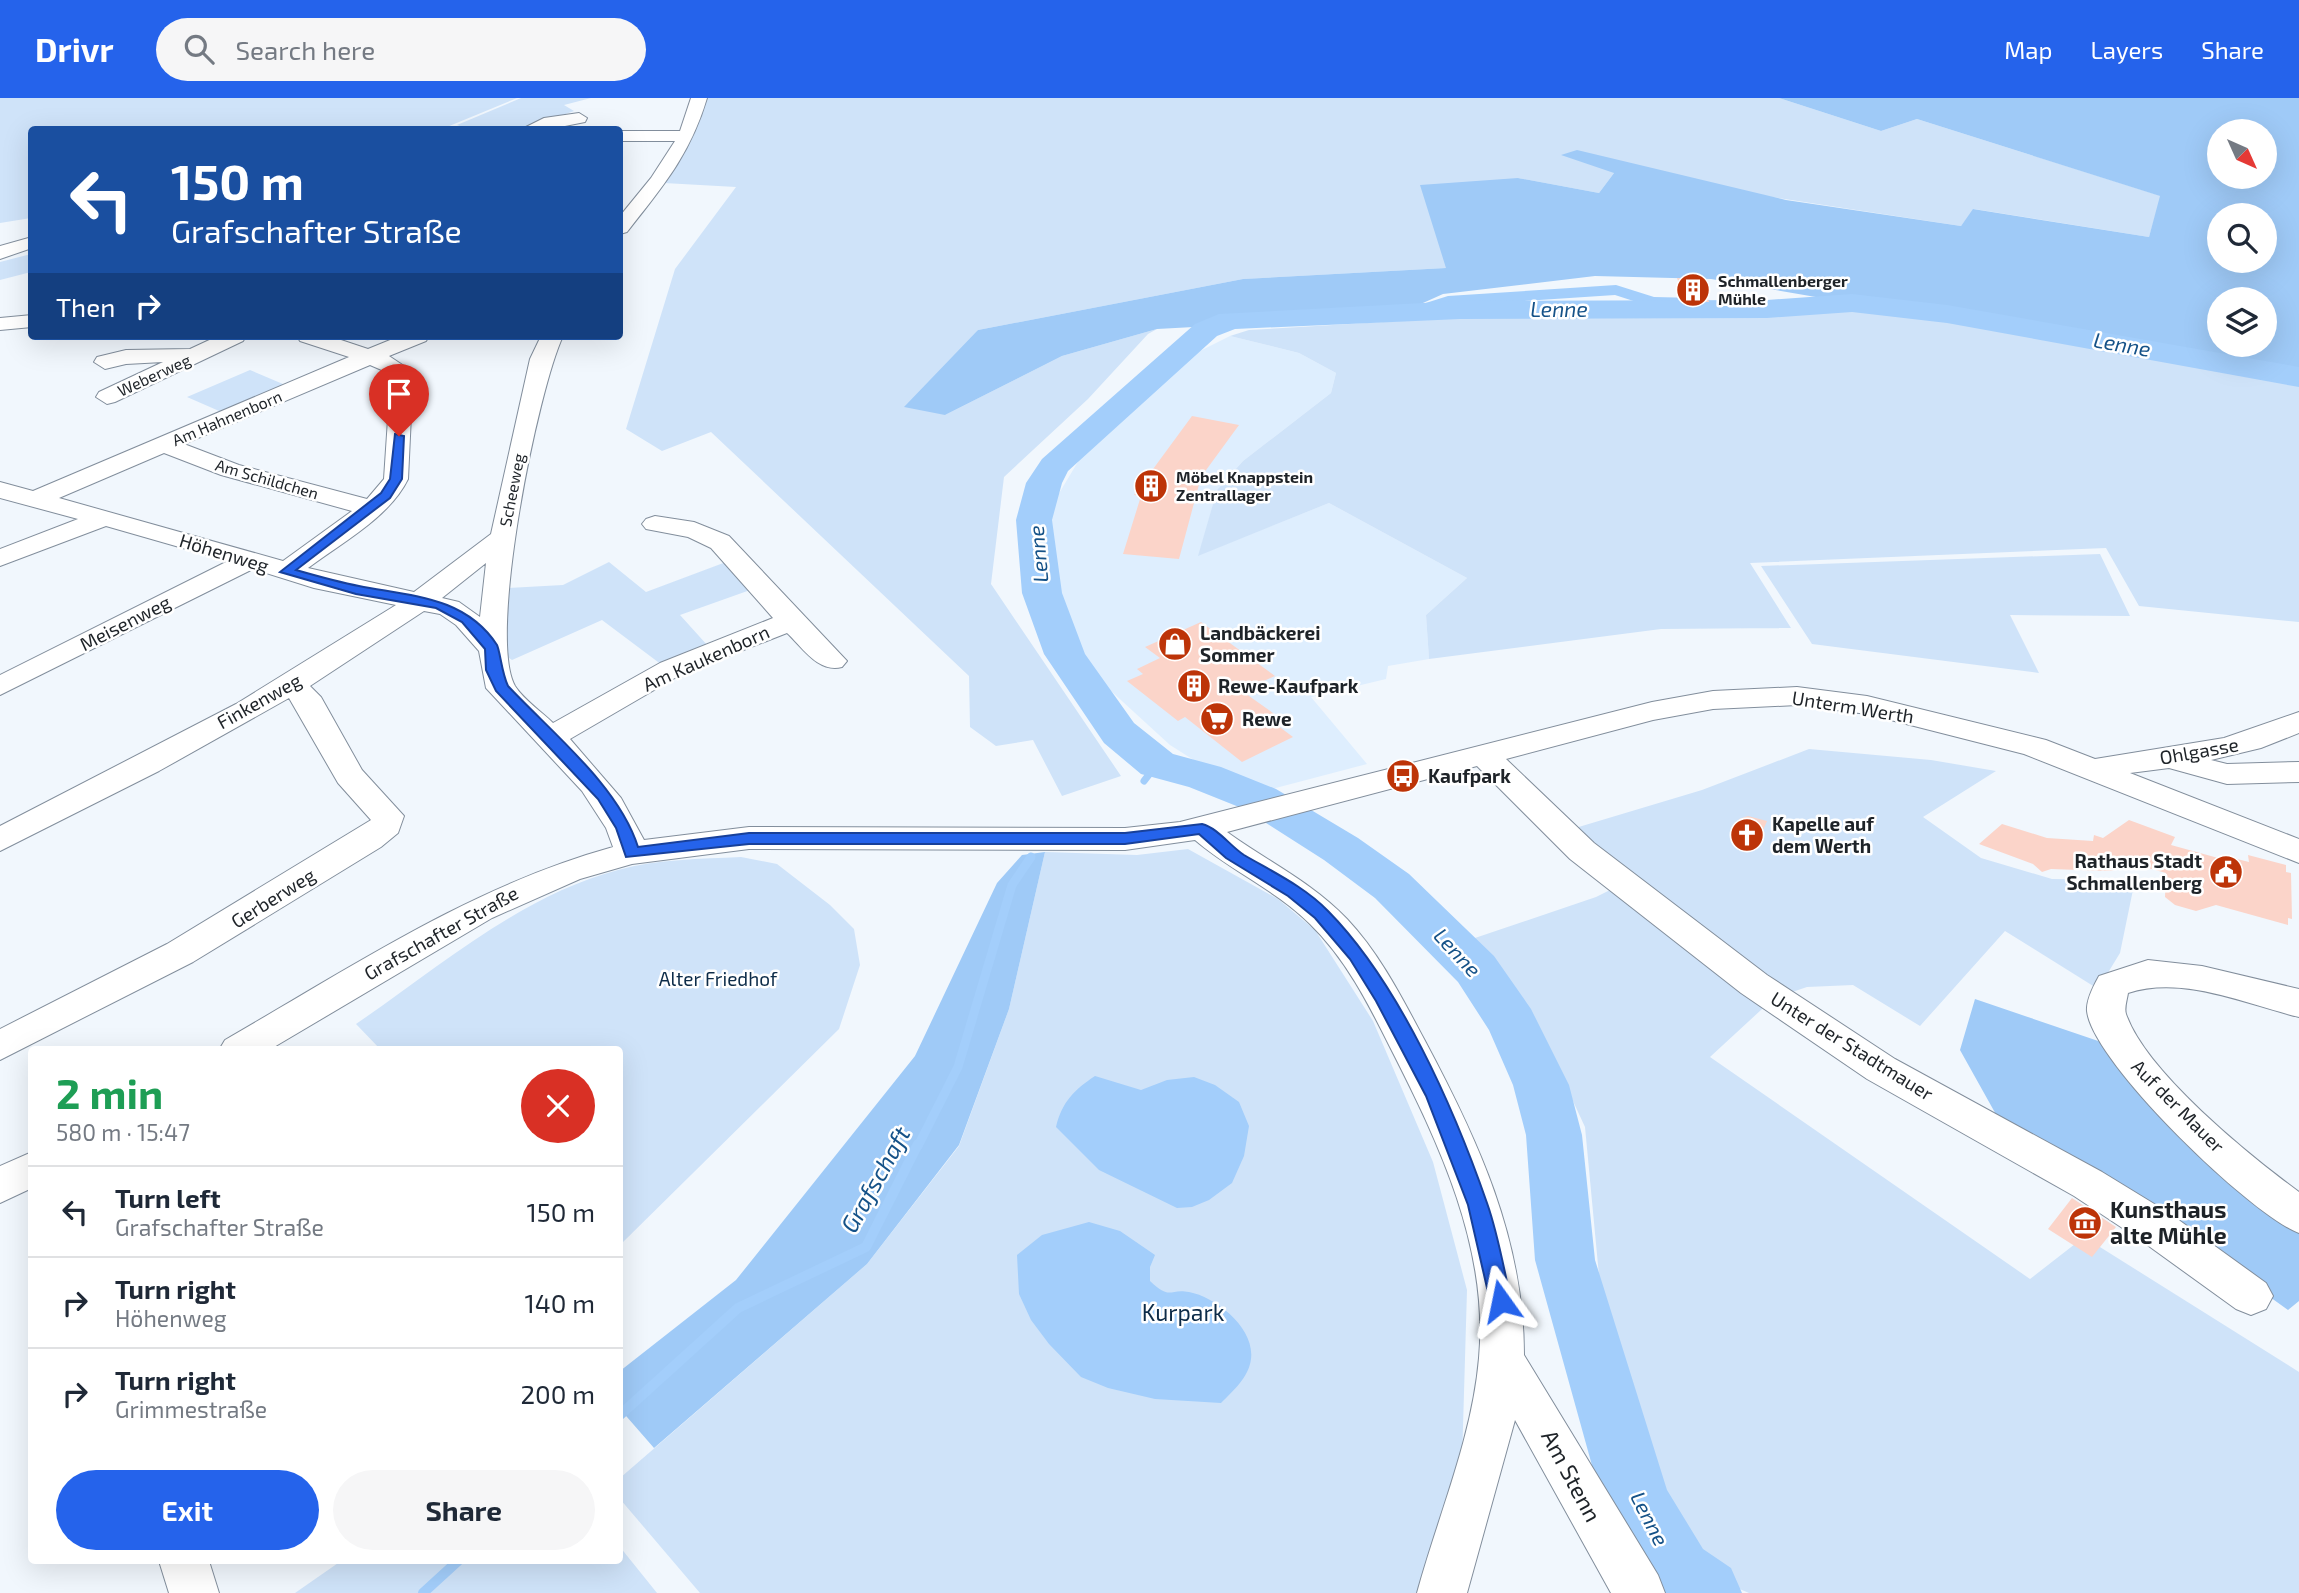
<!DOCTYPE html>
<html lang="en">
<head>
<meta charset="utf-8">
<style>
	body { margin:0; font-family:"Exo 2",sans-serif; background:#f6f6f7; color:#1f2937; height:100vh; display:flex; flex-direction:column; font-size:26px; white-space:nowrap }
	* { box-sizing:border-box; margin:0 }
	p { font-size:23px; color:#747a83 }
	.icon { flex:none; width:38px; height:38px; fill:none; stroke:currentColor; stroke-width:2; stroke-linecap:round; stroke-linejoin:round }
	.map { position:relative; flex:1; overflow:hidden }
	.side { position:absolute; left:28px; top:948px; width:595px; height:518px; display:flex; flex-direction:column; background:#fff; border-radius:7px; box-shadow:0 7px 28px #0002 }
	.side>* { flex:none }
	.banner { position:absolute; left:28px; top:28px; width:595px; height:214px; border-radius:7px; box-shadow:0 7px 28px #0002; background:#1a4fa0; color:#fff; overflow:hidden }
	.needle { width:46px; rotate:135deg }
	.tools { position:absolute; left:2207px; top:21px; display:grid; gap:14px }
	.tools a { display:grid; place-items:center; width:70px; height:70px; border-radius:50%; background:#fff; box-shadow:0 7px 28px #0002; font-size:35px }
	.pin { position:absolute; display:grid; place-items:center; width:60px; height:60px; color:#fff; margin:-72px -30px; border-radius:50% 50% 50% 0; rotate:-45deg; box-shadow:0 0 7px #0007 }
	.pin .icon { rotate:45deg }
	.me { position:absolute; width:77px; margin:-38px; rotate:348deg; stroke-linejoin:round; filter:drop-shadow(0 0 5px #0008) }
	.turn { display:flex; align-items:center; gap:24px; height:147px; padding:0 28px; font-size:32px }
	.turn .icon { width:91px; height:91px; stroke-width:2.5 }
	.turn b { display:block; font-size:49px; line-height:60px }
	.then { display:flex; align-items:center; height:66px; padding:0 28px; background:#0003; gap:14px; font-size:26px }
	.round { display:grid; place-items:center; flex:none; width:74px; height:74px; border-radius:37px; background:#f6f6f7 }
	.head { display:flex; align-items:center; justify-content:space-between; height:119px; padding:0 28px }
	h1 { font-size:42px; font-weight:700; line-height:52px; color:#1e9e55 }
	.button { display:flex; gap:14px; margin-top:auto; padding:14px 28px }
	.button a { flex:1; height:80px; border-radius:42px; background:#2563eb; color:#fff; font-size:28px; font-weight:700; line-height:80px; text-align:center }
	.button a+a { background:#f6f6f7; color:#1f2937 }
	ul { padding:0; list-style:none }
	li { display:flex; align-items:center; gap:21px; height:91px; padding:0 28px; border-top:2px solid #e0e1e3 }
	li div { flex:1 }
	li b { display:block; font-size:26px }
	li em { font-style:normal }
	header { display:flex; align-items:center; gap:42px; box-sizing:border-box; height:98px; padding:0 35px; background:#2563eb; color:#fff }
	header strong { font-size:33px }
	nav { display:flex; gap:38px; margin-inline-start:auto; font-size:24px }
	.search { width:490px; height:63px; background:#f6f6f7; display:flex; align-items:center; gap:18px; box-sizing:border-box; padding:0 24px; border-radius:38px; color:#747a83; font-size:26px }
	.map>svg:first-child { display:block }
	.built { fill:#deeefe }
	.green { fill:#cfe3f9 }
	.forest { fill:#9fcaf7; fill-rule:evenodd }
	.water { fill:#a3cefb }
	.lines { fill:none; stroke-linecap:round; stroke-linejoin:round }
	.stream-far2 { stroke:#a3cefb; stroke-width:7 }
	.stream-far1 { stroke:#a3cefb; stroke-width:9 }
	.stream { stroke:#a3cefb; stroke-width:10 }
	.canal { fill:#a3cefb; fill-rule:evenodd }
	.river { fill:#a3cefb; fill-rule:evenodd }
	.building { fill:#fbd4c9 }
	.minor-casing { stroke:#828e9c; stroke-width:2 }
	.minor { fill:#fff; fill-rule:evenodd }
	.route { fill:#2563eb; stroke:#184099; stroke-width:2 }
	.labels { text-anchor:middle; stroke-width:5; stroke-linejoin:round; paint-order:stroke }
	.far-poi-label { font-size:16px; font-weight:bold; fill:#1e2328; stroke:#fff; text-anchor:start }
	.far-street-label { font-size:16px; fill:#1e2328; stroke:#fff }
	.street-label { font-size:19px; fill:#1e2328; stroke:#fff }
	.poi-label { font-size:19px; font-weight:bold; fill:#1e2328; stroke:#fff; text-anchor:start }
	.park-label { font-size:19px; fill:#0d2c49; stroke:#fff }
	.water-label { font-size:21px; font-style:italic; fill:#155288; stroke:#fff }
	.near-poi-label { font-size:23px; font-weight:bold; fill:#1e2328; stroke:#fff; text-anchor:start }
	.near-park-label { font-size:23px; fill:#0d2c49; stroke:#fff }
	.near-street-label { font-size:23px; fill:#1e2328; stroke:#fff }
	.near-water-label { font-size:24px; font-style:italic; fill:#155288; stroke:#fff }
</style>
</head>
<body>
<header>
<strong>Drivr</strong>
<div class="search"><svg class="icon" aria-label="search" viewBox="0 0 24 24"><circle cx="10" cy="10" r="6"/><path d="M15 15l6 6"/></svg>Search here</div>
<nav><a>Map</a><a>Layers</a><a>Share</a></nav>
</header>
<div class="map">
<svg width="2299" height="1495" viewBox="0 0 2299 1495">
	<rect width="100%" height="100%" fill="#f1f7fd"/>
	<!-- built -->
	<path class="built" d="M1230 238 1299 255 1336 275 1331 295 1243 363 1217 392 1199 457 1329 405 1467 480 1426 517 1429 561 1388 568 1386 581 1311 599 1367 666 1249 697 1170 647 1099 582 1054 532 1043 473 1052 407 1079 362 1120 319 1188 259Z"/>
	<!-- green -->
	<path class="green" d="M0 0H517L442 31 32 32 31 120 0 125Z
		M521 0H591L564 7 574 13C538 26 495 43 457 27Z
		M696 0H1779L1881 33 1917 21 2161 98 2149 139 1974 111 1961 128 1614 75 1599 95 1518 80 1446 170 1243 181 978 232 945 317 1062 258 1157 231 1148 236 1088 301 1004 379 991 486 1121 678 1062 698 1033 642 996 648 970 629 969 578 711 334 662 353 626 331 675 171 736 89 664 85Z
		M31 156V174L0 182V164Z
		M1635 209 1911 214 2299 282V524L2139 508 2106 450 1750 465 1791 530 1661 531 1429 561 1426 517 1467 480 1329 405 1198 458 1217 392 1243 363 1331 295 1336 275 1299 255 1230 238 1249 232Z
		M250 272 290 289 226 316 187 299Z
		M2100 456 2130 518 2010 517 2039 575 1812 546 1761 468Z
		M609 464 646 494 726 464 753 491 680 517 708 548 662 567 602 522 512 562 500 554 507 490 563 487Z
		M1809 651 1931 662 1996 673 1923 719 1981 760 2052 781 2135 782 2120 855 2098 891 2005 833 1920 928 1853 887 1807 889 1774 900 1710 959 2030 1181 2084 1139 2299 1274V1495H1749L1735 1489 1704 1466 1610 1294 1585 1029 1534 919 1472 841 1596 799 1622 786 1572 731 1702 692Z
		M1188 751 1278 801 1315 832 1373 923 1433 1064 1467 1192 1462 1363 1426 1495H700L620 1401V1380L867 1166 959 1048 1009 911 1045 754 1137 757Z
		M741 759 777 766 830 807 854 831 860 867 839 931 620 1147V952H381L356 926C439 869 520 798 618 772 658 761 700 761 741 759Z
		M620 1449 657 1495H295L341 1463H620Z"/>
	<!-- forest -->
	<path class="forest" d="M1779 0H2299V282L1711 181 1595 178 1443 196 1394 218 1157 231 1062 258 945 317 904 309 978 232 1243 181 1446 170 1420 87 1518 80 1599 95 1614 75 1561 57 1577 52 1786 102 1961 128 1973 111 2149 139 2160 98 1917 21 1881 33ZM2219 33H2264V79H2219ZM2219 117H2264V163H2219ZM2219 201H2264V247H2219Z
		M1045 754 1009 911 959 1047 867 1166 654 1350 620 1311V1273L736 1182 915 958 997 785 1022 757Z
		M1975 901 2110 947 2299 1133V1203L2288 1212 2146 1110 2003 1029 1960 952Z"/>
	<!-- water -->
	<path class="water" d="M1095 978 1141 992 1167 982 1194 979 1215 987 1239 1004 1249 1028 1244 1058 1232 1085 1209 1102 1192 1109 1177 1110 1099 1072 1056 1029C1062 1004 1074 992 1095 978Z
		M1089 1124 1120 1133 1155 1157 1150 1169V1183C1171 1203 1169 1190 1189 1194 1216 1199 1255 1230 1251 1261 1249 1279 1233 1293 1221 1305L1155 1301 1108 1290 1081 1279 1049 1246 1031 1222 1019 1196 1017 1157 1042 1137Z"/>
	<g class="lines">
		<!-- stream-far2 -->
		<path class="stream-far2" d="M1144 683 1157 666"/>
		<!-- stream-far1 -->
		<path class="stream-far1" d="M918 1048 958 969 1012 787 1031 759"/>
		<!-- stream -->
		<path class="stream" d="M620 1317 738 1210 866 1149 918 1046
			M423 1495 458 1463"/>
		<!-- canal -->
		<path class="canal" d="M1616 187 1654 199 1697 200 1724 206 1727 210 1718 215 1697 210 1652 209 1615 197 1450 208 1419 218 1410 213 1413 209 1448 198Z"/>
		<!-- river -->
		<path class="river" d="M1852 196 1947 207 2299 269V289L1947 225 1852 214 1767 220 1460 221 1235 231 1217 238 1068 373 1062 385 1052 422 1062 495 1085 556 1134 625 1173 656 1221 669 1276 691 1358 740 1409 776 1494 858 1531 911 1569 987 1582 1037 1595 1162 1667 1392 1703 1451 1731 1470 1742 1495H1649L1603 1407 1535 1162 1526 1037 1513 987 1489 932 1458 884 1375 800 1324 762 1244 711 1189 689 1141 676 1104 645 1044 556 1022 495 1016 422 1026 385 1042 361 1195 226 1219 216 1460 203 1767 202Z"/>
	</g>
	<!-- building -->
	<path class="building" d="M1677 180 1701 181 1709 204 1685 203Z
		M1192 318 1239 327 1201 379 1179 461 1123 456 1141 398 1134 397Z
		M1201 524 1275 578 1242 593 1280 620 1273 624 1293 639 1242 664 1185 619 1178 623 1127 583 1143 576 1137 571 1160 560 1145 549Z
		M1748 718 1767 723 1756 749 1747 753 1735 749 1730 741 1739 721Z
		M2129 722 2175 739 2171 747 2229 763V759L2249 764 2248 757 2286 767V774L2291 775 2292 821 2288 820V827L2216 807 2196 813 2175 807 2165 799 2166 775 2141 768 2108 773 2051 771 2042 774 2033 766 1979 746 2002 726 2047 740 2093 743 2094 737 2103 740Z
		M2072 1100 2116 1129 2092 1159 2048 1131Z"/>
	<g class="lines">
		<!-- minor casing -->
		<g class="minor-casing">
			<path id="minor" d="M691 0H707C690 57 663 88 627 134L620 136V118L651 80 675 43H620V33H680Z
				M579 15 587 20 585 24 545 32H520L544 20Z
				M32 139V150L0 161V148Z
				M32 217V229L0 232V220Z
				M218 238H246L243 243 115 304 107 306 96 299 99 294 163 264 126 266 105 271 94 264 97 259 126 252 190 251Z
				M297 238H329L368 251 400 238H429L426 243 389 258 413 274 408 381C389 420 341 445 308 470L414 494 491 436 530 261 541 238H563C538 291 487 539 515 588 524 602 542 614 553 625L660 565 773 520 711 450 688 439 646 431 642 426 646 421 655 418 694 424 729 438 847 563 842 569C818 575 803 550 787 535L680 577 570 641 621 700 644 742 749 729 1125 730 1180 724 1652 604 1713 593 1797 589 1867 598 2046 642 2095 661 2224 640 2299 614V635L2261 650 2211 662 2227 666 2299 664V684L2227 686 2169 670 2130 675 2299 741V765L2024 656 1867 616 1797 607 1713 611 1653 622 1506 661 1594 745 1767 877 1895 961 2102 1074 2169 1115 2266 1185 2273 1198 2266 1211 2251 1217 2236 1211 2139 1141 2074 1098 1867 981 1741 895 1570 761 1477 668 1227 734C1267 763 1312 784 1347 821 1380 856 1402 900 1424 941 1478 1042 1524 1141 1524 1257L1658 1477 1665 1495H1611L1515 1322 1467 1495H1417C1438 1418 1472 1341 1479 1260 1489 1150 1439 1045 1390 949 1368 905 1346 861 1310 826 1276 792 1231 773 1195 742L1125 752 749 751 632 766 580 781 492 820 269 952H219L225 942C350 870 472 788 613 749L606 730 582 693 486 590 479 553 456 527 440 516 424 513 310 588 321 599 362 672 404 718 398 735 381 749 193 864 0 962V931L167 846 371 722 338 685 289 600 159 673 0 753V728L236 606 396 507 314 490 253 471 0 597V577L228 463 106 428 0 468V451L78 421 0 400V384L33 393 349 259 300 243ZM370 267 391 276 384 381 367 401 239 367 184 346ZM164 355 221 377 352 413 283 463 59 400ZM486 465 480 519 459 504 442 500Z
				M2148 862 2202 868 2299 891V919C2245 906 2183 877 2128 895 2127 902 2124 910 2126 916 2146 974 2249 1057 2299 1094V1135C2252 1118 2092 964 2087 913 2086 902 2094 887 2099 878Z
				M32 1054V1090L0 1105V1068Z
				M159 1463H209L219 1495H169Z"/>
		</g>
		<!-- minor -->
		<use href="#minor" class="minor"/>
	</g>
	<!-- route -->
	<path class="route" d="M395 336 404 338 402 381 390 400 296 472C317 478 338 484 359 488 410 498 465 498 497 547 500 553 502 576 508 588 551 634 619 688 638 749L749 735H1125L1202 726C1218 730 1230 748 1244 757 1273 774 1305 789 1328 813 1399 885 1454 1010 1487 1105 1498 1136 1504 1171 1511 1203L1508 1209 1501 1212 1493 1209 1490 1203 1468 1107 1426 998 1376 903 1350 861 1315 820 1288 798 1226 760 1199 736 1125 746H749L626 759 616 730 598 701 496 593 486 572 485 551 462 524 436 510 356 496 280 474 381 395 390 381Z"/>
	<!-- icons -->
	<defs>
		<g id="building-disc" transform="scale(1.75)"><circle r="9.5" fill="#bd3408" stroke="#fff"/><path d="M-4-6H4V6H1V3H-1V6H-4ZM-2.5-4.3h1.7v1.8h-1.7ZM.8-4.3h1.7v1.8H.8ZM-2.5-1h1.7V.8h-1.7ZM.8-1h1.7V.8H.8Z" fill="#fff"/></g>
		<g id="shop-disc" transform="scale(1.75)"><circle r="9.5" fill="#bd3408" stroke="#fff"/><path d="M-5-2.5h2.3a2.7 3.5 0 0 1 5.4 0H5L5.5 6h-11ZM-1.5-2.5h3a1.5 2.3 0 0 0-3 0Z" fill="#fff"/></g>
		<g id="supermarket-disc" transform="scale(1.75)"><circle r="9.5" fill="#bd3408" stroke="#fff"/><path d="M-6-5.5h2.5l.6 2H6L4.5 2H-2.5L-4.4-4H-6ZM-1.5 3.2a1.3 1.3 0 1 0 .1 0ZM3 3.2a1.3 1.3 0 1 0 .1 0Z" fill="#fff"/></g>
		<g id="bus-disc" transform="scale(1.75)"><circle r="9.5" fill="#bd3408" stroke="#fff"/><path d="M-5-6H5V4H4V6H2V4H-2V6H-4V4H-5ZM-3.5-4V0h7V-4ZM-3.5 1.2v1.5H-2V1.2ZM2 1.2v1.5H3.5V1.2Z" fill="#fff"/></g>
		<g id="church-disc" transform="scale(1.75)"><circle r="9.5" fill="#bd3408" stroke="#fff"/><path d="M-1.2-6h2.4v3.5h3.3v2.4h-3.3V6h-2.4V-.1h-3.3v-2.4h3.3Z" fill="#fff"/></g>
		<g id="civic-disc" transform="scale(1.75)"><circle r="9.5" fill="#bd3408" stroke="#fff"/><path d="M-.6-6.5H3V-4.5H.6V-3L4-1V1h2V6H-6V1h2V-1L-.6-3ZM-1.2 2.5V6h2.4V2.5Z" fill="#fff"/></g>
		<g id="museum-disc" transform="scale(1.75)"><circle r="9.5" fill="#bd3408" stroke="#fff"/><path d="M0-6L6-3V-2H-6V-3ZM-5-1h2V3h-2ZM-1-1h2V3h-2ZM3-1h2V3H3ZM-6 4H6V6H-6Z" fill="#fff"/></g>
	</defs>
	<g fill-rule="evenodd">
		<use href="#building-disc" x="1693" y="192"/>
		<use href="#building-disc" x="1151" y="388"/>
		<use href="#shop-disc" x="1175" y="546"/>
		<use href="#building-disc" x="1194" y="588"/>
		<use href="#supermarket-disc" x="1217" y="621"/>
		<use href="#bus-disc" x="1403" y="678"/>
		<use href="#church-disc" x="1747" y="737"/>
		<use href="#civic-disc" x="2226" y="774"/>
		<use href="#museum-disc" x="2085" y="1125"/>
	</g>
	<g class="labels">
		<!-- far-poi labels -->
		<g class="far-poi-label">
			<text x="1718" y="189">Schmallenberger<tspan x="1718" dy="18">Mühle</tspan></text>
			<text x="1176" y="385">Möbel Knappstein<tspan x="1176" dy="18">Zentrallager</tspan></text>
		</g>
		<!-- far-street labels -->
		<g class="far-street-label">
			<text transform="translate(154 277) rotate(-25)" y="6">Weberweg</text>
			<text transform="translate(227 320) rotate(-23)" y="6">Am Hahnenborn</text>
			<text transform="translate(267 381) rotate(16)" y="6">Am Schildchen</text>
			<text transform="translate(512 392) rotate(-79)" y="6">Scheeweg</text>
		</g>
		<!-- street labels -->
		<g class="street-label">
			<text transform="translate(224 455) rotate(17)" y="7">Höhenweg</text>
			<text transform="translate(125 525) rotate(-27)" y="7">Meisenweg</text>
			<text transform="translate(706 560) rotate(-24)" y="7">Am Kaukenborn</text>
			<text transform="translate(259 603) rotate(-29)" y="7">Finkenweg</text>
			<text transform="translate(1853 609) rotate(9)" y="7">Unterm Werth</text>
			<text transform="translate(2199 653) rotate(-10)" y="7">Ohlgasse</text>
			<text transform="translate(273 800) rotate(-32)" y="7">Gerberweg</text>
			<text transform="translate(441 835) rotate(-29)" y="7">Grafschafter Straße</text>
			<text transform="translate(1852 948) rotate(32)" y="7">Unter der Stadtmauer</text>
			<text transform="translate(2178 1008) rotate(45)" y="7">Auf der Mauer</text>
		</g>
		<!-- poi labels -->
		<g class="poi-label">
			<text x="1200" y="542">Landbäckerei<tspan x="1200" dy="22">Sommer</tspan></text>
			<text x="1218" y="595">Rewe-Kaufpark</text>
			<text x="1242" y="628">Rewe</text>
			<text x="1428" y="685">Kaufpark</text>
			<text x="1772" y="733">Kapelle auf<tspan x="1772" dy="22">dem Werth</tspan></text>
			<text x="2202" y="770" text-anchor="end">Rathaus Stadt<tspan x="2202" dy="22">Schmallenberg</tspan></text>
		</g>
		<!-- park labels -->
		<g class="park-label">
			<text x="718" y="888">Alter Friedhof</text>
		</g>
		<!-- water labels -->
		<g class="water-label">
			<text x="1559" y="219">Lenne</text>
			<text transform="translate(2122 247) rotate(10)" y="7">Lenne</text>
			<text transform="translate(1039 456) rotate(-95)" y="7">Lenne</text>
			<text transform="translate(1457 855) rotate(47)" y="7">Lenne</text>
			<text transform="translate(1649 1421) rotate(63)" y="7">Lenne</text>
		</g>
		<!-- near-poi labels -->
		<g class="near-poi-label">
			<text x="2110" y="1120">Kunsthaus<tspan x="2110" dy="26">alte Mühle</tspan></text>
		</g>
		<!-- near-park labels -->
		<g class="near-park-label">
			<text x="1183" y="1223">Kurpark</text>
		</g>
		<!-- near-street labels -->
		<g class="near-street-label">
			<text transform="translate(1571 1378) rotate(62)" y="8">Am Stenn</text>
		</g>
		<!-- near-water labels -->
		<g class="near-water-label">
			<text transform="translate(876 1082) rotate(-61)" y="8">Grafschaft</text>
		</g>
	</g>
</svg>
<div class="tools">
<a><svg class="needle" viewBox="-14 -14 28 28"><path d="M0-13l5 13h-10z" fill="#e53935"/><path d="M0 13l5-13h-10z" fill="#747a83"/></svg></a>
<a><svg class="icon" aria-label="search" viewBox="0 0 24 24"><circle cx="10" cy="10" r="6"/><path d="M15 15l6 6"/></svg></a>
<a><svg class="icon" aria-label="layers" viewBox="0 0 24 24"><path d="M12 4l9 5-9 5-9-5zM3 14l9 5 9-5"/></svg></a>
</div>
<div class="pin" style="left:399px;top:338px;background:#d93025"><svg class="icon" aria-label="arrive" viewBox="0 0 24 24"><path d="M6 21V4h12l-3 4 3 4H6"/></svg></div>
<svg class="me" style="left:1501px;top:1203px" viewBox="-20 -20 40 40"><path d="M0-17L14 15 0 8-14 15z" fill="#2563eb" stroke="#fff" stroke-width="4"/></svg>
<div class="banner">
<div class="turn"><svg class="icon" aria-label="left" viewBox="0 0 24 24"><path d="M17 20v-9H6M10 6l-5 5 5 5"/></svg><div><b>150 m</b>Grafschafter Straße</div></div>
<div class="then">Then<svg class="icon" aria-label="right" viewBox="0 0 24 24"><path d="M7 20v-9h11M14 6l5 5-5 5"/></svg></div>
</div>
<section class="side">
<div class="head"><div><h1>2 min</h1><p>580 m · 15:47</p></div><a class="round" style="background:#d93025;color:#fff"><svg class="icon" aria-label="close" viewBox="0 0 24 24"><path d="M6 6l12 12M18 6L6 18"/></svg></a></div>
<ul>
<li><svg class="icon" aria-label="left" viewBox="0 0 24 24"><path d="M17 20v-9H6M10 6l-5 5 5 5"/></svg><div><b>Turn left</b><p>Grafschafter Straße</p></div><em>150 m</em></li>
<li><svg class="icon" aria-label="right" viewBox="0 0 24 24"><path d="M7 20v-9h11M14 6l5 5-5 5"/></svg><div><b>Turn right</b><p>Höhenweg</p></div><em>140 m</em></li>
<li><svg class="icon" aria-label="right" viewBox="0 0 24 24"><path d="M7 20v-9h11M14 6l5 5-5 5"/></svg><div><b>Turn right</b><p>Grimmestraße</p></div><em>200 m</em></li>
</ul>
<div class="button"><a>Exit</a><a>Share</a></div>
</section>
</div>
</body>
</html>
